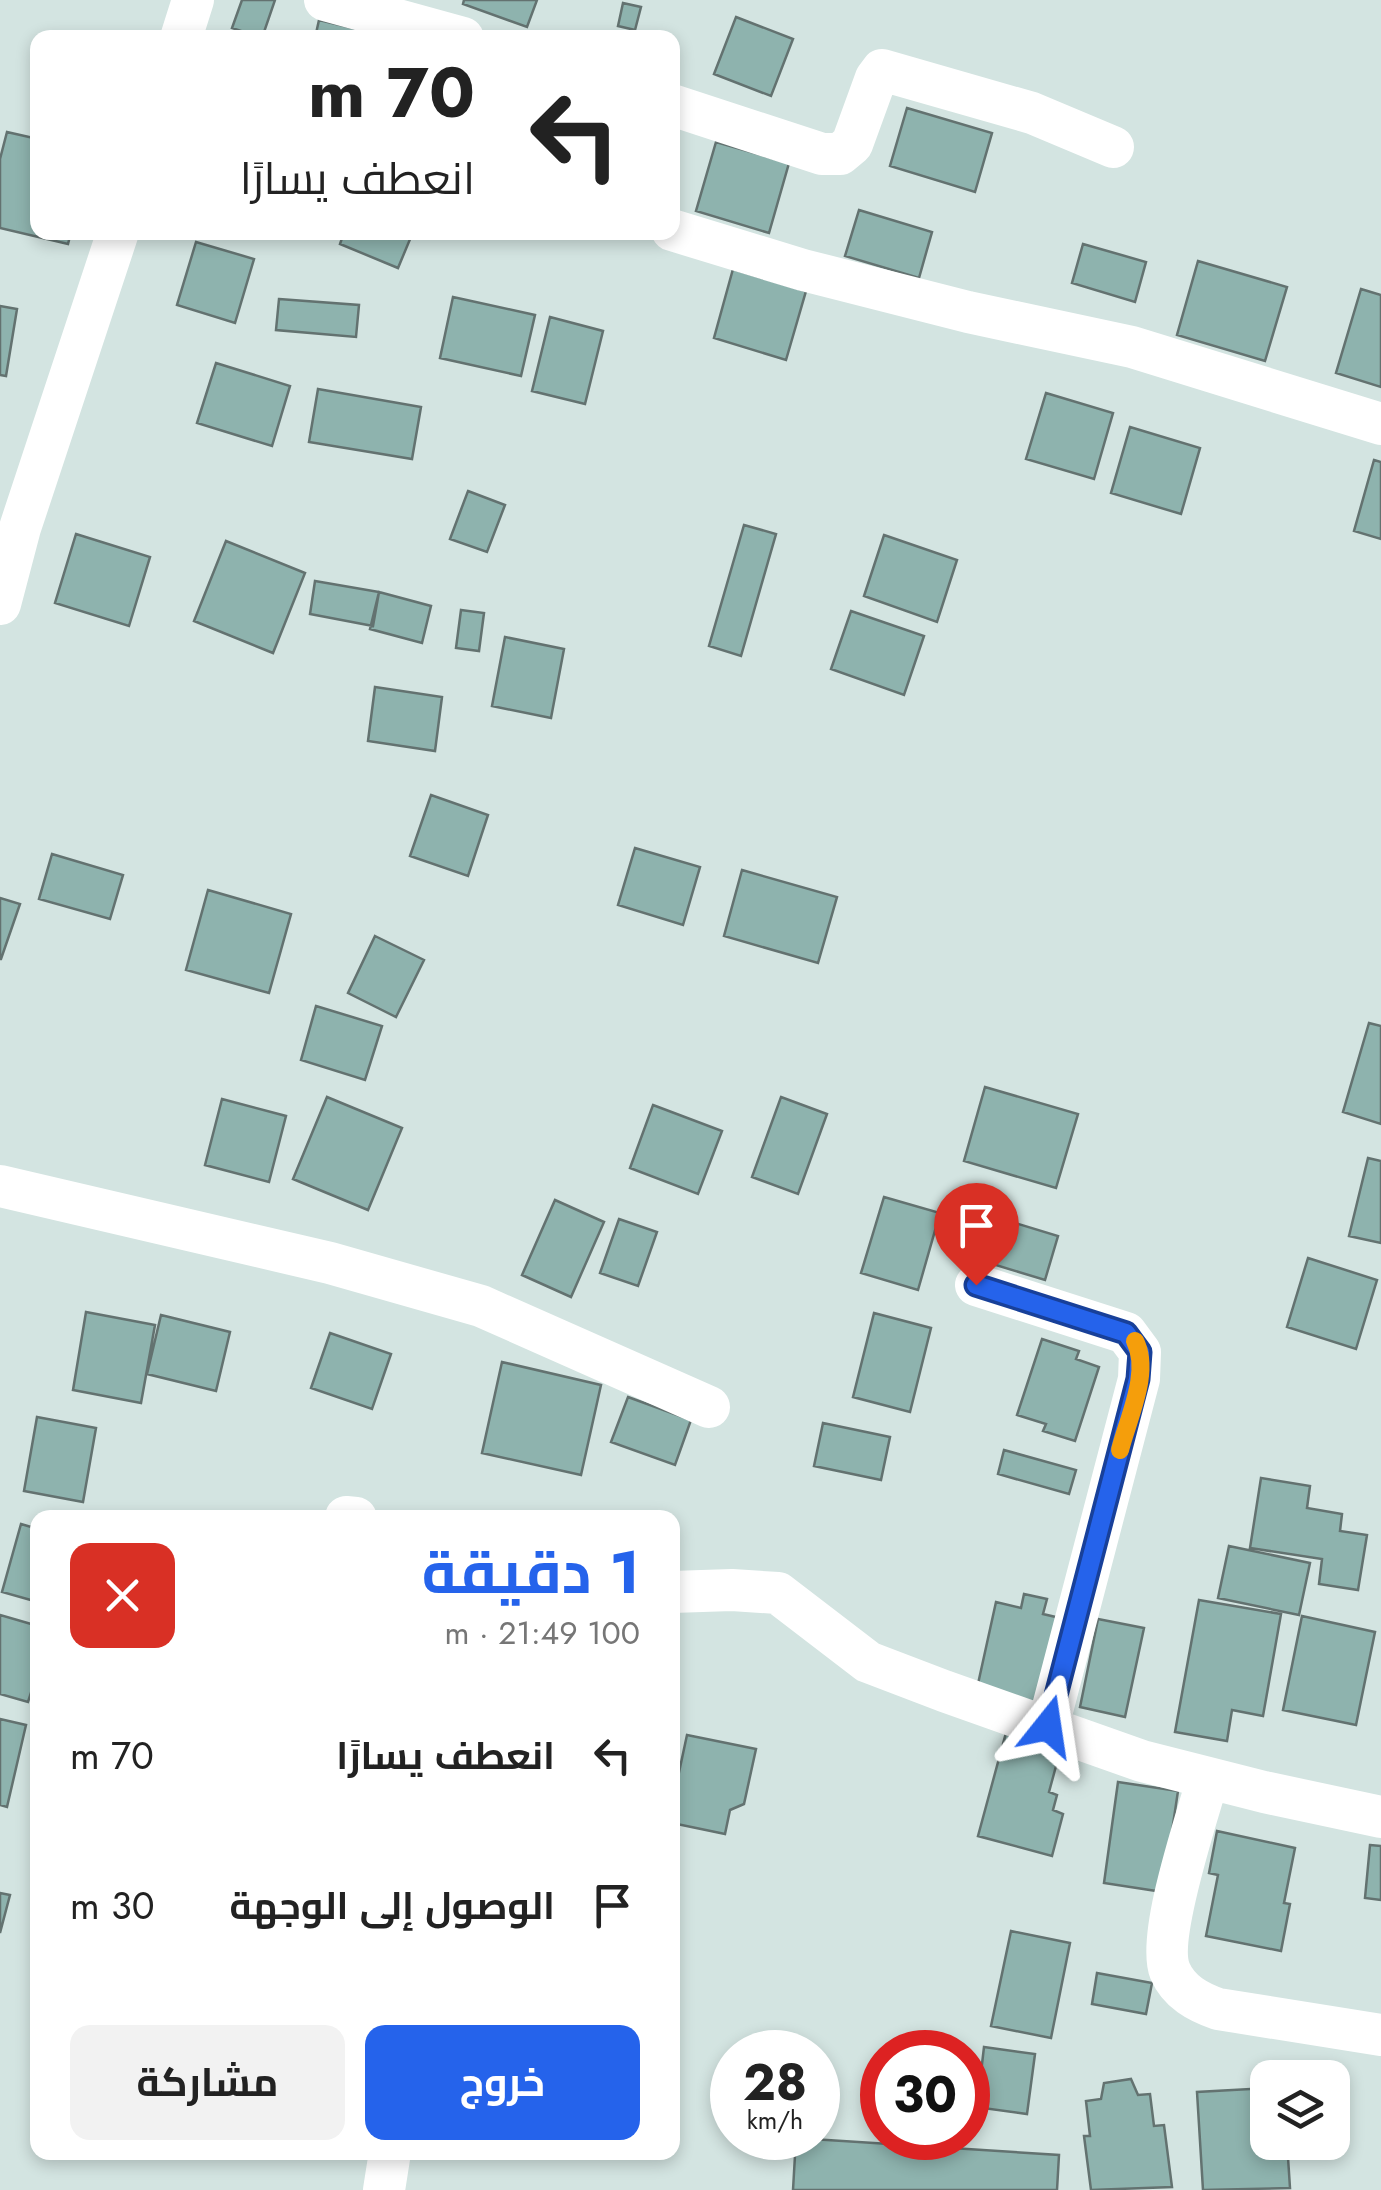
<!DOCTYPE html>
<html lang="ar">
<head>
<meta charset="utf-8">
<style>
	body { margin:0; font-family:Jost,Cairo,sans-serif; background:#f2f2f2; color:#222; direction:rtl; height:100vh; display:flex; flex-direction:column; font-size:38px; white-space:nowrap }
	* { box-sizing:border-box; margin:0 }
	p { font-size:32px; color:#767676 }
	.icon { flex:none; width:55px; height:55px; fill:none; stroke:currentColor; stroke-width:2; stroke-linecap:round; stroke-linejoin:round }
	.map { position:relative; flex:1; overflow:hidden; direction:ltr }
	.sheet { position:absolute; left:30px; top:1510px; width:650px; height:650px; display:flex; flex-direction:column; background:#fff; border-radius:20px; box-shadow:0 5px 15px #0003; direction:rtl }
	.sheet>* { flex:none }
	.guide { position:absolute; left:30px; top:30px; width:650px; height:210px; border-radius:20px; box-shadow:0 5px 15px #0003; direction:rtl; background:#fff; color:#222; overflow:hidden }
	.controls { position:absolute; left:1250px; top:2060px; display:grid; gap:20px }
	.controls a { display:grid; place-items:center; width:100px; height:100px; border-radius:20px; background:#fff; box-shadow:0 5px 15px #0003; font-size:50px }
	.speed { position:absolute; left:710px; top:2030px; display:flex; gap:20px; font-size:50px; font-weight:700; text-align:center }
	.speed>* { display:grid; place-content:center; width:130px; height:130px; border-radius:50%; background:#fff; box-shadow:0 5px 15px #0003; line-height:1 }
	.speed small { font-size:25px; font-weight:400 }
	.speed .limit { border:15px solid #d22; background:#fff; color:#111 }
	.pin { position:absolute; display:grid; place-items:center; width:85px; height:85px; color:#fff; margin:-102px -42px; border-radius:50% 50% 50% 0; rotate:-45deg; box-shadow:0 0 10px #0007 }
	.pin .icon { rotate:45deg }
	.me { position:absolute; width:110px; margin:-55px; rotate:15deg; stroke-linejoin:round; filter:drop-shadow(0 0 8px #0008) }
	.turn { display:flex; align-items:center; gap:35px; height:210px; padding:0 40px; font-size:45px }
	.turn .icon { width:130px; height:130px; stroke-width:2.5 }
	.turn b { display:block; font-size:70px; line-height:85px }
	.round { display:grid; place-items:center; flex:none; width:105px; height:105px; border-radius:20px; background:#f2f2f2 }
	.overview { display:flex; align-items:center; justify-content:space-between; height:170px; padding:0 40px }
	h1 { font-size:60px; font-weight:700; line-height:75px; color:#2563eb }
	.action { display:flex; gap:20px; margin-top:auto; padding:20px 40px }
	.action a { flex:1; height:115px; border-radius:20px; background:#2563eb; color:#fff; font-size:40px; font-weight:700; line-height:115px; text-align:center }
	.action a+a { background:#f2f2f2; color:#222 }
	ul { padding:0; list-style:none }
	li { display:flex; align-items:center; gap:30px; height:150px; padding:0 40px }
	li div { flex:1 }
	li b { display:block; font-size:38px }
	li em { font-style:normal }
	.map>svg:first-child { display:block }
	.building { fill:#8eb3ae; stroke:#637270; stroke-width:2.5 }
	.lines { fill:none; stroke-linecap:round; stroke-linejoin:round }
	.minor { stroke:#fff; stroke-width:42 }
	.route-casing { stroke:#184099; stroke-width:25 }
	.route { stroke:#2563eb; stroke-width:18 }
	.slow { stroke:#f59e0b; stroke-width:18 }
</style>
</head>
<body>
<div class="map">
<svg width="1381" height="2190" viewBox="0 0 1381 2190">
	<rect width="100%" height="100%" fill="#d3e4e1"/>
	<!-- building -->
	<path class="building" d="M242 0H275L262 38 232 28Z
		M464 0H537L527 27 463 4Z
		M623 3 641 7 635 30 618 26Z
		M736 17 793 39 771 96 714 74Z
		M319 20 378 34 377 38H315Z
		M907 108 992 133 975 192 890 166Z
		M7 132 38 139V232H71L68 244 0 228V159Z
		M716 142 789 163 769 233 696 211Z
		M859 210 932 232 919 278 845 256Z
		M344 232H413L398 268 340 244Z
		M196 242 254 259 235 323 177 305Z
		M1083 244 1146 262 1135 302 1072 283Z
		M1198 261 1287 287 1265 361 1177 335Z
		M733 269 806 291 786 360 714 338Z
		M1361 289 1381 295V387L1336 373Z
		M453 297 535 315 521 376 440 358Z
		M279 299 359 305 356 337 276 330Z
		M0 306 17 309 6 376 0 375Z
		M550 317 603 331 585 404 532 391Z
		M216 363 290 386 272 446 197 423Z
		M318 389 421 407 412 459 309 442Z
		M1046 393 1113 413 1094 479 1026 459Z
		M1130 427 1200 448 1181 514 1111 493Z
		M1374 460 1381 462V539L1354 531Z
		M468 491 505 505 487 552 450 539Z
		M744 525 776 534 741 656 709 646Z
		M76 534 150 557 129 626 55 603Z
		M884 535 957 560 937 622 864 596Z
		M226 541 305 573 273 653 194 621Z
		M315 581 379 592 373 626 310 614Z
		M379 592 431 606 422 643 370 629Z
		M461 610 484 613 479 651 456 648Z
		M851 611 924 636 904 695 831 669Z
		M505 637 564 649 551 718 492 706Z
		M375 687 442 697 435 751 368 741Z
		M431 795 488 815 468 876 410 856Z
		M635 848 700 867 683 925 618 905Z
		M52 854 123 875 110 919 39 899Z
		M742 870 837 897 818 963 724 936Z
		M208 890 291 914 269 993 186 970Z
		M0 898 20 904 1 959H0Z
		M375 936 424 960 396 1017 348 993Z
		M316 1006 382 1026 365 1080 301 1060Z
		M1369 1023 1381 1026V1124L1343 1112Z
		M985 1087 1078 1114 1056 1188 964 1161Z
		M327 1097 402 1128 368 1210 293 1179Z
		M781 1097 827 1114 798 1194 752 1177Z
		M222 1099 286 1116 269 1182 205 1165Z
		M653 1105 722 1131 698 1194 630 1168Z
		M1368 1158 1381 1161V1243L1349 1236Z
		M884 1197 940 1213 918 1290 861 1273Z
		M555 1200 604 1222 571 1297 522 1275Z
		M976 1211 1058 1236 1045 1280 963 1255Z
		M619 1219 657 1232 638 1286 600 1273Z
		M1308 1258 1377 1280 1356 1349 1287 1327Z
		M86 1312 155 1325 141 1403 73 1390Z
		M874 1313 931 1328 910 1412 853 1397Z
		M161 1315 230 1332 216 1391 147 1374Z
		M330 1333 391 1354 372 1409 311 1388Z
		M1042 1339 1079 1351 1076 1359 1099 1367 1075 1441 1043 1431 1046 1424 1017 1415Z
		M502 1362 601 1385 581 1475 482 1453Z
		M628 1397 691 1420 675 1465 611 1442Z
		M37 1417 96 1428 83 1502 24 1491Z
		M823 1423 890 1437 881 1480 814 1466Z
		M1004 1450 1076 1470 1069 1494 998 1474Z
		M1261 1478 1310 1486 1307 1508 1342 1514 1340 1531 1367 1535 1358 1590 1319 1584 1322 1559 1250 1548Z
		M21 1524 38 1529V1602L2 1592Z
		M1229 1546 1310 1563 1299 1615 1218 1598Z
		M1024 1594 1047 1599 1043 1614 1060 1618 1041 1708 976 1693 996 1602 1021 1608Z
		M1199 1600 1281 1614 1263 1716 1232 1710 1227 1741 1175 1732Z
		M0 1615 38 1626V1671L28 1702 0 1694Z
		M1302 1616 1375 1632 1356 1725 1283 1710Z
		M1098 1619 1144 1628 1125 1717 1080 1707Z
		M0 1719 26 1725 7 1807 0 1805Z
		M1007 1729 1062 1744 1049 1792 1057 1795 1053 1810 1063 1814 1052 1856 978 1836Z
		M687 1735 756 1749 744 1804 730 1810 725 1834 672 1823V1805Z
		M1118 1782 1178 1791 1163 1892 1104 1883Z
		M1217 1831 1295 1848 1284 1903 1290 1904 1281 1951 1206 1936 1218 1875 1209 1873Z
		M1370 1845 1381 1846V1900L1365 1898Z
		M0 1893 10 1895 0 1933Z
		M1011 1931 1070 1943 1051 2038 991 2026Z
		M1097 1973 1152 1983 1146 2014 1092 2004Z
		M984 2047 1035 2054 1027 2114 968 2106V2088L979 2090Z
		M1131 2079 1138 2095 1150 2094 1154 2126 1164 2125 1172 2187 1091 2190 1084 2136H1090L1086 2101 1101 2099 1104 2083Z
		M1268 2088V2142H1287L1290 2188 1203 2190 1197 2092Z
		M796 2138 1059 2155 1057 2190H793Z"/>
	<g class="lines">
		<!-- minor -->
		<path class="minor" d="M325 0 463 38
			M181 38 193 0
			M672 105 822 154H840L852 144 876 78 882 70 1032 113 1113 147
			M672 230 803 270 968 312 1132 347 1381 424
			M0 604 20 528 118 232
			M0 1186 330 1263 481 1306 709 1407
			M976 1285 1126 1333 1140 1352 1139 1379 1048 1726
			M346 1517 356 1518
			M672 1592 732 1590 778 1593 868 1662 944 1691 1142 1761 1264 1792 1381 1817
			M1208 1778C1197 1818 1156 1937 1170 1971 1179 1992 1198 2002 1218 2009L1381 2035
			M384 2190 390 2152"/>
	</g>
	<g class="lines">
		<!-- route casing -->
		<g class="route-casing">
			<path id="route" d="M976 1285 1126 1333 1140 1352 1138 1379 1048 1726"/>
		</g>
		<!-- route -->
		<use href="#route" class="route"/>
		<!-- slow -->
		<path class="slow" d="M1120 1450C1128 1418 1151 1372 1135 1341"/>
	</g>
</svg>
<div class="controls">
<a><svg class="icon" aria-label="layers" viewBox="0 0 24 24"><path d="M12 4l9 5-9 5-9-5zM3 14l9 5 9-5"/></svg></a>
</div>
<div class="speed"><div>28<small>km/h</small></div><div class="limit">30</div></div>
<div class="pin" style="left:976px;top:1285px;background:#d93025"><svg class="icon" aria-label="arrive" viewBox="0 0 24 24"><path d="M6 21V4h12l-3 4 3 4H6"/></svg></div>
<svg class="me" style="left:1048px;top:1726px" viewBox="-20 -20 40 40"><path d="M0-17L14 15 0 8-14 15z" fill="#2563eb" stroke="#fff" stroke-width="4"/></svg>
<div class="guide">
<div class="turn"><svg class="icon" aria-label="left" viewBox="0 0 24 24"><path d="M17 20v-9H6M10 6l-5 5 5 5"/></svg><div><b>70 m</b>انعطف يسارًا</div></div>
</div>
<section class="sheet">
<div class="overview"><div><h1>1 دقيقة</h1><p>100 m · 21:49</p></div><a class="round" style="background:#d93025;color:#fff"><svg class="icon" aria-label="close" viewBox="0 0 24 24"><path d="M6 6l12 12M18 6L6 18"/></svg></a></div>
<ul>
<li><svg class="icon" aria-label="left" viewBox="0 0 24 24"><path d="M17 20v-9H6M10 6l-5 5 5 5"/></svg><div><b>انعطف يسارًا</b></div><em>70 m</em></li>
<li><svg class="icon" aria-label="arrive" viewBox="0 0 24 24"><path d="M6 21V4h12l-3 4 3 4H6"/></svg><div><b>الوصول إلى الوجهة</b></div><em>30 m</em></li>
</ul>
<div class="action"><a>خروج</a><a>مشاركة</a></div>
</section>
</div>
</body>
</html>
